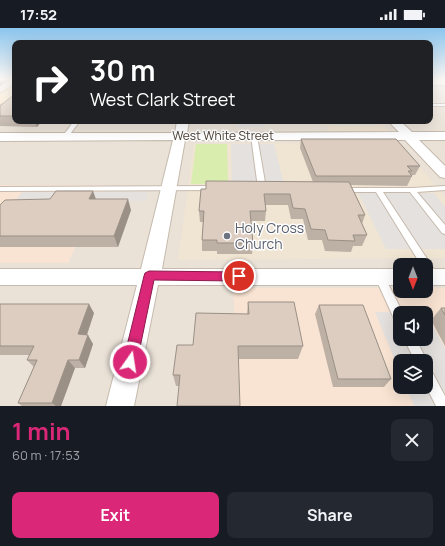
<!DOCTYPE html>
<html lang="en">
<head>
<meta charset="utf-8">
<style>
	body { margin:0; font-family:Manrope,sans-serif; background:#242831; color:#f1f3f6; height:100vh; display:flex; flex-direction:column; font-size:15px; white-space:nowrap }
	* { box-sizing:border-box; margin:0 }
	p { font-size:13px; color:#9ea1a6 }
	.icon { flex:none; width:22px; height:22px; fill:none; stroke:currentColor; stroke-width:2; stroke-linecap:round; stroke-linejoin:round }
	.map { position:relative; height:378px; overflow:hidden }
	.details { display:flex; flex-direction:column; background:#171b24; flex:1 }
	.details>* { flex:none }
	.top-card { position:absolute; left:12px; top:12px; width:421px; height:84px; border-radius:8px; box-shadow:0 4px 16px #0002; background:#202124; color:#fff; overflow:hidden }
	.needle { width:26px; rotate:180deg }
	.fabs { position:absolute; left:393px; top:230px; display:grid; gap:8px }
	.fabs a { display:grid; place-items:center; width:40px; height:40px; border-radius:8px; background:#171b24; box-shadow:0 4px 16px #0002; font-size:20px }
	.pin { position:absolute; display:grid; place-items:center; width:34px; height:34px; color:#fff; margin:-17px; border:2px solid #fff; border-radius:50%; box-shadow:0 1px 4px #0007 }
	.me { position:absolute; width:44px; margin:-22px; rotate:13deg; stroke-linejoin:round; filter:drop-shadow(0 0 3px #0008) }
	.turn { display:flex; align-items:center; gap:14px; height:84px; padding:0 12px; font-size:18px }
	.turn .icon { width:52px; height:52px; stroke-width:2.5 }
	.turn b { display:block; font-size:28px; line-height:34px }
	.round { display:grid; place-items:center; flex:none; width:42px; height:42px; border-radius:8px; background:#242831 }
	.overview { display:flex; align-items:center; justify-content:space-between; height:68px; padding:0 12px }
	h1 { font-size:24px; font-weight:700; line-height:30px; color:#db2777 }
	.button { display:flex; gap:8px; margin-top:auto; padding:8px 12px }
	.button a { flex:1; height:46px; border-radius:8px; background:#db2777; color:#fff; font-size:16px; font-weight:700; line-height:46px; text-align:center }
	.button a+a { background:#242831; color:#f1f3f6 }
	.status { display:flex; justify-content:space-between; align-items:center; height:28px; padding:0 20px; background:#171b24; direction:ltr }
	.status svg { height:11px; fill:currentColor }
	.map>svg:first-child { display:block }
	.residential { fill:#eae2d7; fill-rule:evenodd }
	.commercial { fill:#f9e4d3; fill-rule:evenodd }
	.education { fill:#f0e4d2 }
	.green { fill:#d9edaf }
	.parking { fill:#e4e1de }
	.lines { fill:none; stroke-linecap:round; stroke-linejoin:round }
	.service-casing { stroke:#c6baae; stroke-width:2 }
	.minor-casing { stroke:#c6baae; stroke-width:2 }
	.secondary-casing { stroke:#ddc297; stroke-width:2 }
	.service { fill:#fff; fill-rule:evenodd }
	.minor { fill:#fff; fill-rule:evenodd }
	.secondary { fill:#ffebca; fill-rule:evenodd }
	.wall { fill:#bdb0a5 }
	.shaded-wall { fill:#9a9086 }
	.building { fill:#dccdc0; stroke:#9a9086 }
	.route { fill:#db2777; stroke:#8e194d }
	.worship-dot { fill:#6b7280; stroke:#fff; stroke-width:1.5 }
	.labels { text-anchor:middle; stroke-width:3; stroke-linejoin:round; paint-order:stroke }
	.far-street-label { font-size:12px; fill:#4b4036; stroke:#fff }
	.worship-label { font-size:14px; fill:#5b616d; stroke:#fff; text-anchor:start }
</style>
</head>
<body>
<div class="status"><b>17:52</b><svg viewBox="0 0 49 12"><path d="M0 12V9h3v3zM5 12V6h3v6zM10 12V3h3v9zM15 12V0h3v12zM26 1h20v11H26zM47 4h2v5h-2z"/></svg></div>
<div class="map">
<svg width="445" height="378" viewBox="0 0 445 378">
	<rect width="100%" height="100%" fill="#f6f0e9"/>
	<!-- residential -->
	<path class="residential" d="M430 51H445V378H0V235H68L104 157H0V78L15 93H430ZM400 237H426V263H400ZM400 285H426V311H400ZM400 333H426V359H400Z"/>
	<!-- commercial -->
	<path class="commercial" d="M0 157H105L68 235H0Z
		M233 260H400V263H426V260H445V378H239ZM400 285H426V311H400ZM400 333H426V359H400Z"/>
	<!-- education -->
	<path class="education" d="M324 93H380L445 168V230L178 232 194 116 336 115Z"/>
	<!-- green -->
	<path class="green" d="M196 116H227L228 156H191Z"/>
	<!-- parking -->
	<path class="parking" d="M235 93H264L265 99H235Z
		M328 93H377L380 97H330Z
		M231 116H274L284 157H232Z
		M22 164H148L146 173H15Z
		M358 165H434L445 179V221H386Z
		M375 284H425L400 285V311H426V286L445 320V378H414L406 359H426V333H400V345Z"/>
	<g class="lines">
		<!-- service casing -->
		<g class="service-casing">
			<path id="service" d="M430 76H445V78H430Z
				M74 93H80L67 110H63L62 109Z
				M254 106 257 108 266 160 262 162 258 160 251 108Z
				M216 158 220 160 219 162 0 163V159Z
				M445 158V162L417 164 445 197V206L442 205 410 164H383L437 246 439 249 437 252C428 255 426 244 426 237H421L376 164H342L338 162 342 160H412Z
				M380 245 383 246 403 285H400V296L396 295 375 249 377 246Z
				M404 311H416L427 333 426 336V333H415Z
				M426 338 430 340 445 368V378H436L426 358Z"/>
		</g>
		<!-- minor casing -->
		<g class="minor-casing">
			<path id="minor" d="M430 51H445V57H430Z
				M177 93H189L187 105 399 104 388 93H400L412 104H445V112H419L445 138V150L440 149 405 112H185L162 241H400V257H158L134 378H106L137 257H0V241H141L173 112 0 113V105H175Z
				M426 241H445V257H426Z"/>
		</g>
		<!-- secondary casing -->
		<g class="secondary-casing">
			<path id="secondary" d="M15 57V67L4 75 0 76V66Z"/>
		</g>
		<!-- service -->
		<use href="#service" class="service"/>
		<!-- minor -->
		<use href="#minor" class="minor"/>
		<!-- secondary -->
		<use href="#secondary" class="secondary"/>
	</g>
	<!-- wall -->
	<path class="wall" d="M15 66V93H42L37 99 0 98V78Z
		M108 93H161V94L108 95Z
		M296 93H321L320 96H298Z
		M301 111 420 138 415 147H411L412 148 407 158 351 157 365 187 362 196 367 207 362 218H353L351 224 325 223 322 212H308L303 191H291L288 177H265L266 183 265 193H251L253 215 252 226H217V223H202V212L203 194H200L199 183 313 154 300 120Z
		M96 171 131 182 118 219H0V177Z
		M248 274 303 318 298 331H239L179 358H176L173 347 193 317 247 286Z
		M0 276 94 285 87 307 93 316 85 340H75L61 378H22L18 375 34 339 27 332 30 327H0Z
		M319 277 391 351 384 359H333L315 286Z
		M441 280H445V318L431 292Z"/>
	<!-- shaded-wall -->
	<path class="shaded-wall" d="M2 51H11L0 58V52Z
		M34 93H42L37 99Z
		M93 163 97 174 89 171Z
		M128 171 131 182 118 219 114 208Z
		M89 276 94 285 84 315 78 306Z
		M88 307 93 316 85 340 79 332Z
		M68 332 75 340 61 378H56L52 375Z"/>
	<!-- building -->
	<path class="building" d="M15 66V88H0V78Z
		M301 111H396L420 138H407L412 143H408L412 148H316Z
		M206 153 349 154 365 187H358L367 207H353L355 213 328 212 325 202 311 201 305 181 293 180 290 166H264L266 183H250L253 215H217V212H202L204 183H199L201 161H206Z
		M56 163H93L89 171H128L114 208H0V177L5 172 50 171Z
		M248 274H294L303 318H238L240 378H177L180 347H173L177 317H193L196 285 249 286Z
		M0 276H89L78 306 88 307 79 332H68L52 375H18L37 332H27L34 318H0Z
		M319 277H363L391 351H338Z
		M441 280H445V287Z"/>
	<!-- sky -->
	<linearGradient id="sky" x2="0" y2="1"><stop stop-color="#8bc5ee"/><stop offset="0.49" stop-color="#fbf8f5"/><stop offset="1" stop-color="#fbf8f5" stop-opacity="0"/></linearGradient>
	<rect width="445" height="104" fill="url(#sky)"/>
	<!-- route -->
	<path class="route" d="M149 243 239 244 243 245 245 248 243 251 239 253 154 252 137 334 135 339 130 341 125 339 123 334 144 248 145 245Z"/>
	<!-- markers -->
	<circle class="worship-dot" cx="227" cy="208" r="4"/>
	<g class="labels">
		<!-- far-street labels -->
		<g class="far-street-label">
			<text x="223" y="112">West White Street</text>
		</g>
		<!-- worship labels -->
		<g class="worship-label">
			<text x="235" y="205">Holy Cross<tspan x="235" dy="16">Church</tspan></text>
		</g>
	</g>
</svg>
<div class="fabs">
<a><svg class="needle" viewBox="-14 -14 28 28"><path d="M0-13l5 13h-10z" fill="#e53935"/><path d="M0 13l5-13h-10z" fill="#9ea1a6"/></svg></a>
<a><svg class="icon" aria-label="sound" viewBox="0 0 24 24"><path d="M4 9h4l5-4v14l-5-4H4zM17 9q2 3 0 6"/></svg></a>
<a><svg class="icon" aria-label="layers" viewBox="0 0 24 24"><path d="M12 4l9 5-9 5-9-5zM3 14l9 5 9-5"/></svg></a>
</div>
<div class="pin" style="left:239px;top:248px;background:#d93025"><svg class="icon" aria-label="arrive" viewBox="0 0 24 24"><path d="M6 21V4h12l-3 4 3 4H6"/></svg></div>
<svg class="me" style="left:130px;top:334px" viewBox="-20 -20 40 40"><circle r="17" fill="#db2777" stroke="#fff" stroke-width="3"/><path d="M0-11L8 9 0 5-8 9z" fill="#fff"/></svg>
<div class="top-card">
<div class="turn"><svg class="icon" aria-label="right" viewBox="0 0 24 24"><path d="M7 20v-9h11M14 6l5 5-5 5"/></svg><div><b>30 m</b>West Clark Street</div></div>
</div>
</div>
<section class="details">
<div class="overview"><div><h1>1 min</h1><p>60 m · 17:53</p></div><a class="round"><svg class="icon" aria-label="close" viewBox="0 0 24 24"><path d="M6 6l12 12M18 6L6 18"/></svg></a></div>
<div class="button"><a>Exit</a><a>Share</a></div>
</section>
</body>
</html>
